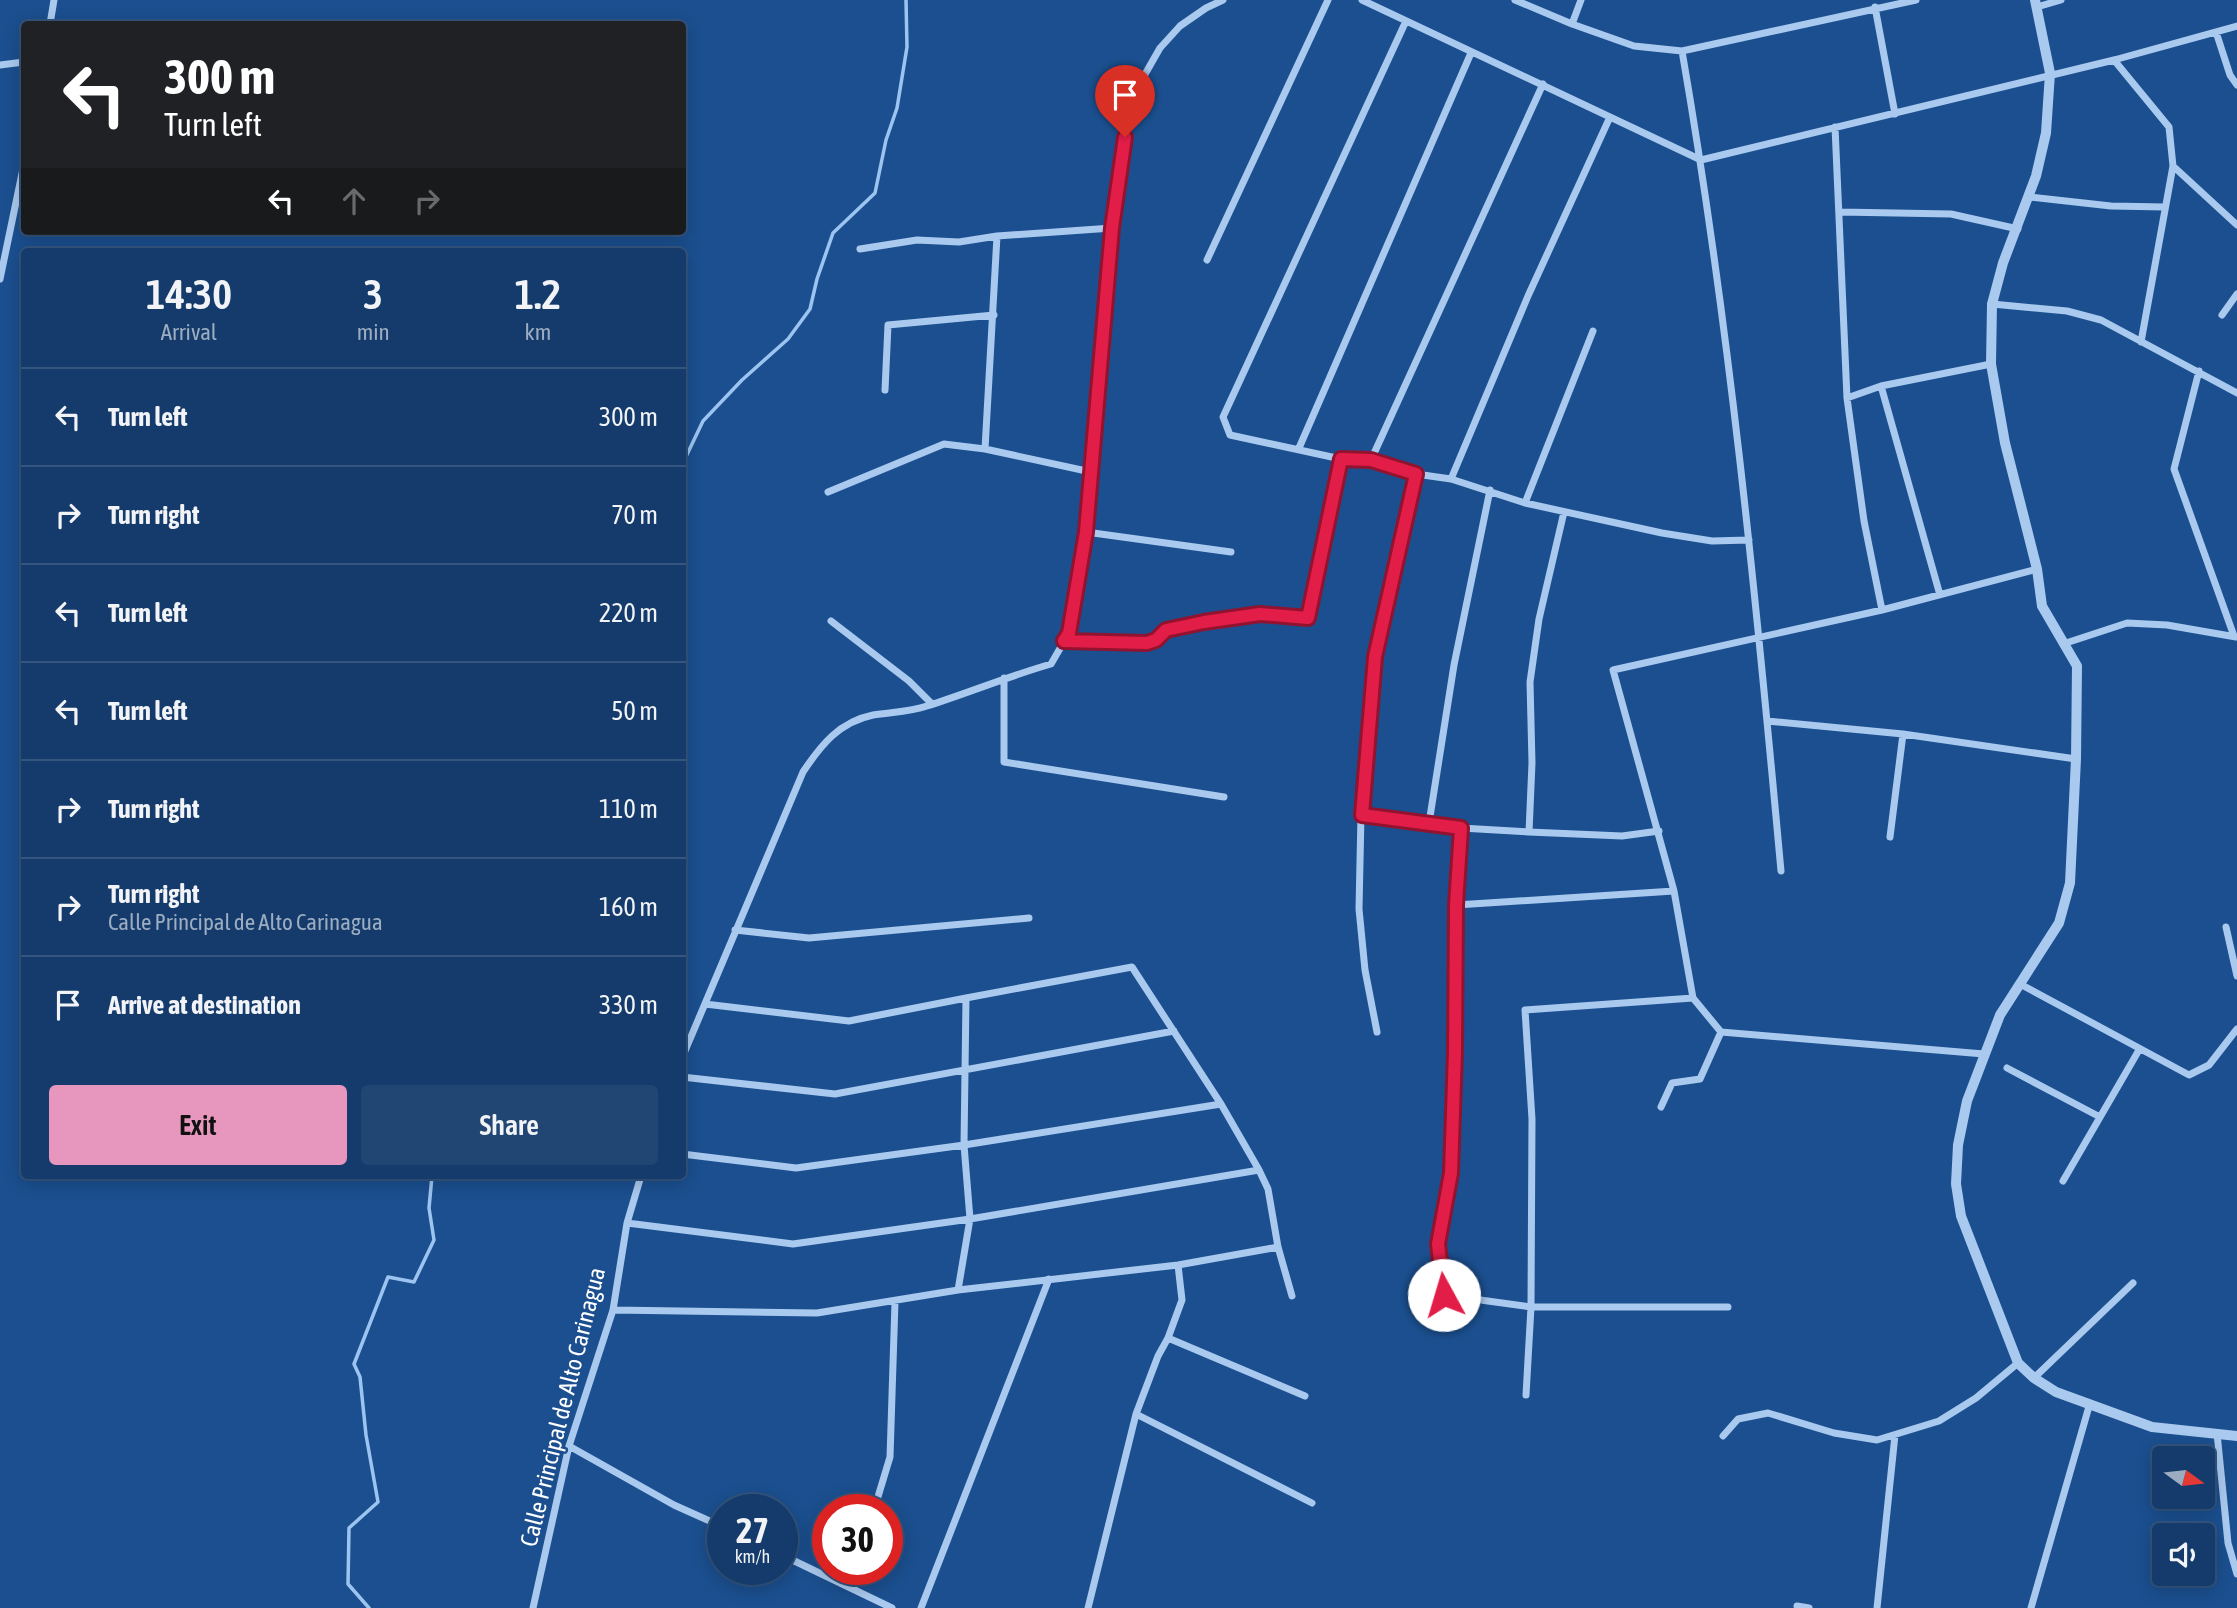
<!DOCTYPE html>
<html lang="en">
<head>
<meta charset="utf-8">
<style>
	body { margin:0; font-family:"Asap Condensed",sans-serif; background:#214673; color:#f1f3f6; height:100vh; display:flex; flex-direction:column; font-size:26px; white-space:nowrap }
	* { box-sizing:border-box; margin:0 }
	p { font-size:23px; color:#9dadc1 }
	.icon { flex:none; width:38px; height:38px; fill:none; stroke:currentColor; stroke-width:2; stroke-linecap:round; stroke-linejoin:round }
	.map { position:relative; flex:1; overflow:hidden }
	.drawer { position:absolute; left:21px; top:248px; width:665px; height:931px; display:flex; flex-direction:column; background:#143b6b; border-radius:7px; box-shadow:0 4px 18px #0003,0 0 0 2px #33557e }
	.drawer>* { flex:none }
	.top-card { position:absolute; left:21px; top:21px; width:665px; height:214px; border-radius:7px; box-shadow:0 4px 18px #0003,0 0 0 2px #33557e; background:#202124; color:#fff; overflow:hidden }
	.needle { width:46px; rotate:105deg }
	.controls { position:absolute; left:2152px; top:1446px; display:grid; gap:14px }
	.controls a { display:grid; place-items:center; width:63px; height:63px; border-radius:7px; background:#143b6b; box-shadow:0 4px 18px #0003,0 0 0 2px #33557e; font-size:35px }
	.speed { position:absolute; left:707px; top:1494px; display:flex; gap:14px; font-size:35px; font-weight:700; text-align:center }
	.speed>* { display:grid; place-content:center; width:91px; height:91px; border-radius:50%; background:#143b6b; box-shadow:0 4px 18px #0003,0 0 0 2px #33557e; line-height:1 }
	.speed small { font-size:18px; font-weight:400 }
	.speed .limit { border:10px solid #d22; background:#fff; color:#111 }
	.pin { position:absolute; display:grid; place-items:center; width:60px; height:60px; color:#fff; margin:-72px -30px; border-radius:50% 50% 50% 0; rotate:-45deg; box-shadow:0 0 7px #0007 }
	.pin .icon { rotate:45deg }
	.me { position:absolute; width:77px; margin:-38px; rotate:354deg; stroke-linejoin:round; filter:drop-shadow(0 0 5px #0008) }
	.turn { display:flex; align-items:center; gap:24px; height:147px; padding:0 28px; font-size:32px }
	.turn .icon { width:91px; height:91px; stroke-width:2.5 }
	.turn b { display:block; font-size:49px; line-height:60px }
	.lanes { display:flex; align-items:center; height:66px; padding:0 28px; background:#0003; justify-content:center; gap:35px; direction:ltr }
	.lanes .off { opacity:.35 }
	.eta { display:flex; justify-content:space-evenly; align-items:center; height:119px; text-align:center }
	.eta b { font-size:42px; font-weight:600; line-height:49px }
	.button { display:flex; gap:14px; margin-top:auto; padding:14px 28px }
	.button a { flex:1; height:80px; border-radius:7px; background:#e797bd; color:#111; font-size:28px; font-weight:600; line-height:80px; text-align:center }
	.button a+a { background:#214673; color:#f1f3f6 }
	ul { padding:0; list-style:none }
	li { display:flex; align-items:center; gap:21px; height:98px; padding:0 28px; border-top:2px solid #33557e }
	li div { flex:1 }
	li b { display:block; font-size:26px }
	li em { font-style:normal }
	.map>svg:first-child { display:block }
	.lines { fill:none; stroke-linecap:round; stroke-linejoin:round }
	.stream { stroke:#9cc4f0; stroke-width:3.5 }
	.minor { stroke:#a9c9ee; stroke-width:7 }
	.tertiary { stroke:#a9c9ee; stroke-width:10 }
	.route-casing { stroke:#92132f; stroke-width:18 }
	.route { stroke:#e11d48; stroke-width:12 }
	.labels { text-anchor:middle; stroke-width:5; stroke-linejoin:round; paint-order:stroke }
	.street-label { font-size:24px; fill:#fff; stroke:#1b4f8f }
</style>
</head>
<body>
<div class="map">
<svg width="2237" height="1608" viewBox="0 0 2237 1608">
	<rect width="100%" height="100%" fill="#1b4f8f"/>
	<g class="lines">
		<!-- stream -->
		<path class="stream" d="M682 465 703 421 742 380 788 339 810 309 817 279 833 233 875 193 886 140 897 108 907 47 906 0
			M369 1608 348 1584 349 1528 378 1502 366 1435 360 1377 354 1364 388 1277 414 1282 434 1240 429 1208 432 1176"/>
		<!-- minor -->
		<path class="minor" d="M1362 0 1701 160 2114 60 2237 26
			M1515 0 1572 24 1634 46 1682 51 1916 0
			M1875 7 1895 114
			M2037 7 2061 0
			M1406 21 1223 417 1230 435 1341 459 1371 460 1416 474 1451 479 1525 503 1662 533 1712 541 1749 540
			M50 24 54 0
			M1572 24 1581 0
			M2216 32 2230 75 2237 85
			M1682 51C1729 322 1756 597 1781 871
			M2114 60 2169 127 2173 166 2141 342
			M0 65 24 62
			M1835 127 1847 398 1864 521 1882 610
			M2173 166 2237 225
			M2029 197 2111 206 2165 207
			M1840 212 1951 214 2018 229
			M860 249 917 240 959 242 997 236
			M1207 260 1328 0
			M0 279 24 164
			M1992 304 2067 311 2101 320 2237 393
			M2222 315 2237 294
			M2199 371 2174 469 2234 636
			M1881 386 1940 595
			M885 390 888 325 994 315
			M1847 398 1881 386 1991 364
			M1299 448 1471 53
			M1371 460 1543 84
			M1091 472 985 449 997 236 1112 228
			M1451 479 1528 296 1610 117
			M828 492 944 444 985 449
			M1525 503 1593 331
			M1086 532 1231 552
			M831 621 909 681 932 704
			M1064 641 1147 643 1156 640 1166 630 1204 622 1260 614 1308 618 1341 459
			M2066 643 2127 623 2167 625 2236 637
			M1004 678V762L1224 797
			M1767 721 1903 734 2076 759
			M1361 815 1461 828 1529 832 1622 836 1659 831
			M1429 823 1454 665 1490 490
			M1461 828 1456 905 1455 1052 1451 1173 1438 1244 1444 1295 1531 1307H1728
			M1529 832 1532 763 1530 682 1539 619 1564 512
			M1890 837 1903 734
			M1456 905 1674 891
			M2226 927 2237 976
			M735 930 809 938 1029 918
			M2020 984 2189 1075 2209 1065 2237 1029
			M966 998 1132 967 1221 1104 1259 1170 1268 1189 1278 1247 1292 1296
			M705 1004 849 1021 966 998 964 1145 970 1219 958 1290
			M1377 1032 1365 970 1359 909 1361 815 1375 657 1416 474
			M1984 1054 1721 1032 1693 998 1674 891 1613 670 1882 610 2037 569
			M682 1058 803 772C821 745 839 722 873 715 891 712 910 712 927 706 968 693 1009 676 1051 664L1069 633 1086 532 1112 228 1129 115 1144 76 1160 48 1180 26 1206 8 1223 0
			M2007 1068 2100 1117
			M682 1077 835 1094 1174 1031
			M1661 1107 1672 1083 1700 1079 1721 1032
			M682 1154 796 1168 964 1145 1221 1104
			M2063 1181 2139 1050
			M627 1223 793 1244 970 1219 1259 1170
			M613 1310 817 1313 958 1290 1178 1265 1278 1247
			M1168 1338 1305 1396
			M2034 1378 2133 1283
			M1526 1395 1531 1307 1532 1119 1525 1010 1693 998
			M1136 1414 1312 1503
			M2217 1433 2228 1543 2237 1574
			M1723 1436 1738 1419 1768 1413 1834 1433 1877 1440 1939 1421 1976 1398 2018 1363
			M569 1446 674 1505 723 1527
			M874 1510 890 1457 895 1302
			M782 1555 892 1608
			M852 1587 857 1570
			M1797 1606 1809 1608
			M533 1608 569 1446 613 1310 627 1223 641 1176
			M921 1608 1049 1279
			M1088 1608 1136 1414 1158 1356 1168 1338 1182 1300 1178 1265
			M1877 1608 1895 1435
			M2031 1608 2090 1403"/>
		<!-- tertiary -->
		<path class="tertiary" d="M2035 0 2050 73 2046 133 2036 176 2003 263 1992 304 1991 364 2005 443 2037 569 2042 606 2077 666 2076 759 2070 883 2059 923 2000 1015 1967 1101 1958 1145 1956 1184 1961 1216 2018 1363 2034 1378 2056 1392 2152 1427 2237 1436"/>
	</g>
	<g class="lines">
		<!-- route casing -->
		<g class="route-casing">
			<path id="route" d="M1125 137 1112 228 1086 532 1069 633 1064 641 1147 643 1156 640 1166 630 1204 622 1260 614 1308 618 1341 459 1371 460 1416 474 1375 657 1362 815 1461 828 1456 905 1455 1052 1451 1173 1438 1244 1444 1295"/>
		</g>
		<!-- route -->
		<use href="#route" class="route"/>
	</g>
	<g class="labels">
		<!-- street labels -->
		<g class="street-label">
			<text transform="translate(563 1407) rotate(-76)" y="8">Calle Principal de Alto Carinagua</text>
		</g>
	</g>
</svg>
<div class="controls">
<a><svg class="needle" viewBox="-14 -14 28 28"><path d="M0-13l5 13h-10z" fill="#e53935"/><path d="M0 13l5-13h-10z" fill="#9dadc1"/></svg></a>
<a><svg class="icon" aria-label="sound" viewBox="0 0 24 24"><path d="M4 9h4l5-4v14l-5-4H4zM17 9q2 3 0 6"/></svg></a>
</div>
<div class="speed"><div>27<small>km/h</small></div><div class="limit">30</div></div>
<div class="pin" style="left:1125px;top:137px;background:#d93025"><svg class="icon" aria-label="arrive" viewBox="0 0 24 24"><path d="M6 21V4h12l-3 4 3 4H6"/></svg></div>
<svg class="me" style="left:1444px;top:1295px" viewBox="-20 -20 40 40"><circle r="19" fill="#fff"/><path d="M0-13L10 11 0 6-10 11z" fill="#e11d48"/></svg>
<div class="top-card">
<div class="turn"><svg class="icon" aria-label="left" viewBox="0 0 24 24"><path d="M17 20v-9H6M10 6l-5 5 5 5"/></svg><div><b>300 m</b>Turn left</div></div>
<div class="lanes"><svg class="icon" aria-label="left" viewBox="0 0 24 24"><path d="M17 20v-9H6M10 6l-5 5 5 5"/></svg><svg class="icon off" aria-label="ahead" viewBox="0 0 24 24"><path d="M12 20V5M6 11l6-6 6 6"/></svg><svg class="icon off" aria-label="right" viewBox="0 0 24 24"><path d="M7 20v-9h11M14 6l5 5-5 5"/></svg></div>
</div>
<section class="drawer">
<div class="eta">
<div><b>14:30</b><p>Arrival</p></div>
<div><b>3</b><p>min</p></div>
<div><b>1.2</b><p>km</p></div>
</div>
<ul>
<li><svg class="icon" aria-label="left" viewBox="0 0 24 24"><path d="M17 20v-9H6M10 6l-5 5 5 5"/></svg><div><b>Turn left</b></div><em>300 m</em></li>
<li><svg class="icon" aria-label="right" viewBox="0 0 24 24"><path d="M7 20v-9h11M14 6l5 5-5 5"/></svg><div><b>Turn right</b></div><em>70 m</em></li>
<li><svg class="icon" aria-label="left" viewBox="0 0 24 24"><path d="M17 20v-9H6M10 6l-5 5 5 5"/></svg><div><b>Turn left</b></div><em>220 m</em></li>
<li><svg class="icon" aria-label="left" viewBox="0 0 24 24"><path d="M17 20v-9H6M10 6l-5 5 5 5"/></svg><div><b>Turn left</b></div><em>50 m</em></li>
<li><svg class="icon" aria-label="right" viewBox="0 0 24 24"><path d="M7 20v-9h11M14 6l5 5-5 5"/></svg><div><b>Turn right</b></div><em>110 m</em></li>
<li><svg class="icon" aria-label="right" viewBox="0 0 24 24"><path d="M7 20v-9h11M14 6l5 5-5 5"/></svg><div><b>Turn right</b><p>Calle Principal de Alto Carinagua</p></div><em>160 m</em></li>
<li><svg class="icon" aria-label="arrive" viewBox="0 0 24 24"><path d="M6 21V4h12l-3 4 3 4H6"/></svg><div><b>Arrive at destination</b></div><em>330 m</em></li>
</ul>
<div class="button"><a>Exit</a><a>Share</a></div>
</section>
</div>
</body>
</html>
